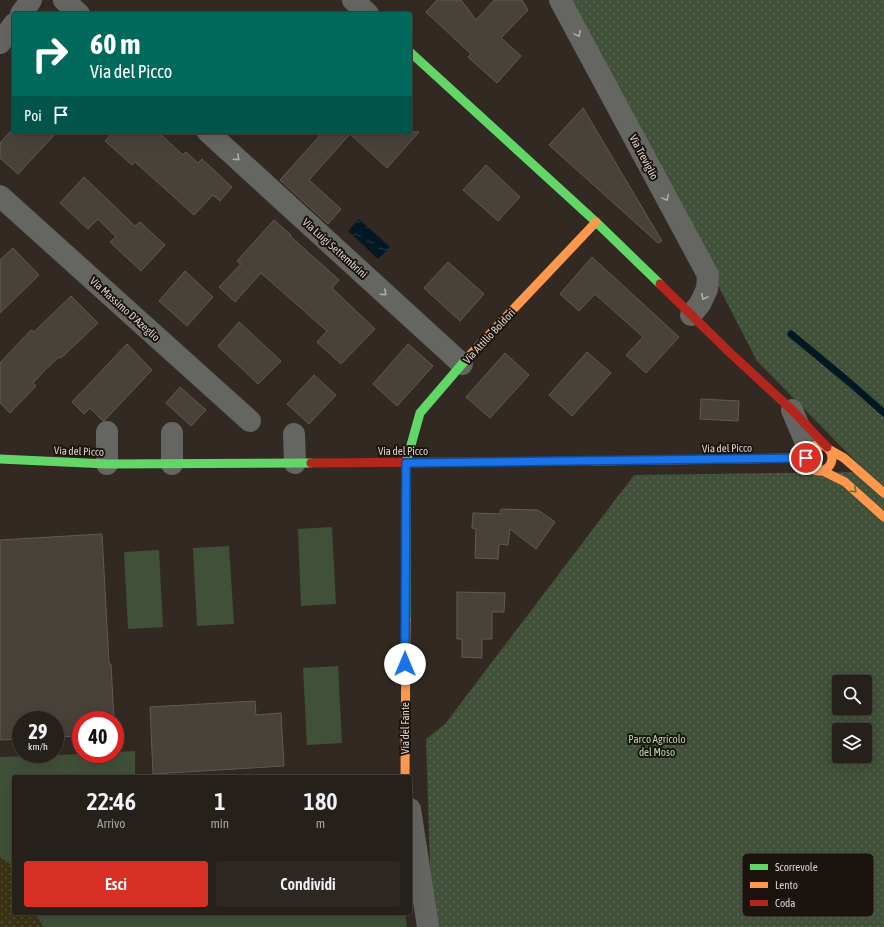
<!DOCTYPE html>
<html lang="it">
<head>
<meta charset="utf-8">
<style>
	body { margin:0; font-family:"Asap Condensed",sans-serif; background:#2e2823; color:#f1f3f6; height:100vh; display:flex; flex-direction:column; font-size:15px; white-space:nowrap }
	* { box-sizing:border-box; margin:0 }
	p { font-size:13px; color:#a4a3a2 }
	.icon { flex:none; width:22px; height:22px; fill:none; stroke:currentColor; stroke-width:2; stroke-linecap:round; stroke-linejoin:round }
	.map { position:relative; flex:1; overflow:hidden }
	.details { position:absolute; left:12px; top:775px; width:400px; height:140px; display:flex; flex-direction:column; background:#26201a; border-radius:4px; box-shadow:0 4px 16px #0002,0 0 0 1px #423e39 }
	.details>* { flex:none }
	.guide { position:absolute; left:12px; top:12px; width:400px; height:122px; border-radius:4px; box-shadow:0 4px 16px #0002,0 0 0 1px #423e39; background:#00695c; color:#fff; overflow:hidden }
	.buttons { position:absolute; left:832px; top:675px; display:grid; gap:8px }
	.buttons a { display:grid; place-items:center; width:40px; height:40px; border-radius:4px; background:#26201a; box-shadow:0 4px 16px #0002,0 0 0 1px #423e39; font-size:20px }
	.speed { position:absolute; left:12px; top:711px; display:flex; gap:8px; font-size:20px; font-weight:700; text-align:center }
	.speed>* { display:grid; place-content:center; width:52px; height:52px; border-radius:50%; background:#26201a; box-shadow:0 4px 16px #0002,0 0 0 1px #423e39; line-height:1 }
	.speed small { font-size:10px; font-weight:400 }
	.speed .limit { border:6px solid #d22; background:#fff; color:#111 }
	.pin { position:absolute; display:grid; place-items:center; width:34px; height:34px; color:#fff; margin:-17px; border:2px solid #fff; border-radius:50%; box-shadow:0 1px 4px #0007 }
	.me { position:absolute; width:44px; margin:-22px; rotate:0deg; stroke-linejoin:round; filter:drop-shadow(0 0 3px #0008) }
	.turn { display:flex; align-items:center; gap:14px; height:84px; padding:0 12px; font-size:18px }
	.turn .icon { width:52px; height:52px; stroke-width:2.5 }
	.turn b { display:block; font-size:28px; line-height:34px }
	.then { display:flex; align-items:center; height:38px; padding:0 12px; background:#0003; gap:8px; font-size:15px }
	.eta { display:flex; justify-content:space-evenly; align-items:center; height:68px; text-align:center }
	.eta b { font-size:24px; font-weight:600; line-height:28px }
	.primary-button { display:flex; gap:8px; margin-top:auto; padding:8px 12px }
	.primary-button a { flex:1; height:46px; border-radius:4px; background:#d93025; color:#fff; font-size:16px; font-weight:600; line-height:46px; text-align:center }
	.primary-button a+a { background:#2e2823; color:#f1f3f6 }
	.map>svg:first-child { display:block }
	.green { fill:#415039 }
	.sand { fill:url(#sand-dots) }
	.park { fill:url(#park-dots); fill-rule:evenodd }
	.water { fill:url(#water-ripples) }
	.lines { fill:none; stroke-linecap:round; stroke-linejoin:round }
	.stream { stroke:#041824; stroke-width:7 }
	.building { fill:#49423b; stroke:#615a54 }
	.street { stroke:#656562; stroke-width:22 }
	.fast { stroke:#63d668; stroke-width:9 }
	.slow { stroke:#ff974d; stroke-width:9 }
	.jam { stroke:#b3261e; stroke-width:9 }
	.oneway { stroke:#b3aca6 }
	.oneway2 { stroke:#437f40 }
	.route-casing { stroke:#114b97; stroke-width:10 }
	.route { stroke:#1a73e8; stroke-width:7 }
	.labels { text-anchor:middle; stroke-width:4; stroke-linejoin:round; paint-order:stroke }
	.street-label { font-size:11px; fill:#ddd3ca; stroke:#1b140e }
	.park-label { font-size:11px; fill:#afd8a1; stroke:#1b140e }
	.key { fill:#1b140e; stroke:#554d46; stroke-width:1 }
	.key-label { font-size:11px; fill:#ddd3ca }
</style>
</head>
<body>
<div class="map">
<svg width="884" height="927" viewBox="0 0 884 927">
	<defs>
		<pattern id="sand-dots" width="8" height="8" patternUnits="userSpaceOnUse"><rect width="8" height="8" fill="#3c3316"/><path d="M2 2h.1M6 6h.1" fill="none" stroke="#585037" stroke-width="1.8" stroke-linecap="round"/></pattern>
		<pattern id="park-dots" width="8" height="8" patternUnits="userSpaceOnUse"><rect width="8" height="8" fill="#415039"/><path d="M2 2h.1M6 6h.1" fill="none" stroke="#5c6854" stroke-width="1.8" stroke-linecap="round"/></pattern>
		<pattern id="water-ripples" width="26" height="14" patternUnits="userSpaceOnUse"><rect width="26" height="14" fill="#041824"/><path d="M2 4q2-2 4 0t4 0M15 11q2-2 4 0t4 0" fill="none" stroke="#283942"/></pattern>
	</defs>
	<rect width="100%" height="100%" fill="#322a22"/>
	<!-- green -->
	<path class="green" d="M332 527 336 604 301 606 298 529Z
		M229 546 234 624 197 626 193 548Z
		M159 550 163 627 128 629 124 552Z
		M338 666 342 743 307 745 303 668Z
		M135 751V777H14V867L0 857V757L81 754H115V752Z
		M35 913H405L407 927H43Z"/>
	<!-- sand -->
	<path class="sand" d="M0 857 14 867V913H35L43 927H0Z"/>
	<!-- park -->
	<path class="park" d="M571 0H884V927H432L426 739 445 724 634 475 866 472 757 361ZM839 682H865V708H839ZM839 730H865V756H839Z"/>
	<!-- water -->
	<path class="water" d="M359 219 390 247 378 259 348 231Z"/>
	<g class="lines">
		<!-- stream -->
		<path class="stream" d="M791 334 849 382 884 413"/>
	</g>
	<!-- building -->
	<path class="building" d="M437 0H461L476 20 494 0H522L528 10 501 38 521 56 497 83 468 57 471 54 426 12Z
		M583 108 662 241 658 243 549 145Z
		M10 132H57L18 174 0 158V143Z
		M113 132H158L183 155 186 152 198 163 202 159 232 187 220 201 213 195 194 215 135 162 132 165 105 141Z
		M323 132H419L387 168 350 134 309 180 341 209 328 224 280 180Z
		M486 165 520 197 498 221 463 190Z
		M84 177 135 226 140 222 165 245 141 271 110 242 116 237 98 219 88 229 60 203Z
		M274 220 291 235 290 236 339 280 332 288 375 329 341 364 317 342 327 331 261 273 235 302 219 287 241 264 237 261Z
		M13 248 39 275 0 313V260Z
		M592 257 679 337 646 373 626 355 643 337 595 294 579 311 560 294Z
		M448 262 484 294 460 321 424 288Z
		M185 271 213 297 187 326 159 301Z
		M71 296 98 323 61 358 59 357 46 369 33 383 36 386 10 413 0 403V363L31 330 34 332Z
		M239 322 281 361 258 384 218 346Z
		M127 344 152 370 105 420 103 421 90 408 84 414 72 402Z
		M408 344 433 366 397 406 373 384Z
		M587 352 611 373 572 416 549 395Z
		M505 353 529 375 490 418 466 397Z
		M314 375 336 395 309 424 287 404Z
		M180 387 206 410 191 426 166 403Z
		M701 399 739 401 738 421 700 419Z
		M501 509 538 510 555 522 536 549 510 529 508 545 499 544 498 559 475 558 476 529 472 528 473 513 500 514Z
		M102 534 109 664H111L114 720H81V736L55 737V720H21V739L0 740V540Z
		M457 592 505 593 504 612H492V639H482V658L462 657V639H457Z
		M255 701 256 715 281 713 284 766 153 774 150 707Z"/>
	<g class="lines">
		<!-- street -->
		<path class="street" d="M64 0 79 14
			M353 0 368 14
			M560 0 708 275 707 289 700 304 691 315
			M21 14 31 0
			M0 43 14 24
			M208 132 462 364
			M0 196 250 421
			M792 410 809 450
			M107 432V464
			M172 433V464
			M294 434 295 463
			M410 809 428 927"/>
		<!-- fast -->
		<path class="fast" d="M410 52 596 222 660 284
			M0 459 107 464 311 463
			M406 620V463L420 413 469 356"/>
		<!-- slow -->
		<path class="slow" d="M469 356 596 222
			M806 458a13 13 0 1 1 26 0a13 13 0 1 1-26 0Z
			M830 450 844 458 884 493
			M594 461 806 458
			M821 470 845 482 884 517
			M405 777 406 620"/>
		<!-- jam -->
		<path class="jam" d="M660 284 727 350 791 409 827 447
			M311 463 594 461"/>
	</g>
	<!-- one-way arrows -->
	<defs><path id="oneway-chevron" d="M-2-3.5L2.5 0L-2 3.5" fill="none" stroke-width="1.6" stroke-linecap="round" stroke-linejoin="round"/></defs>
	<g class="oneway">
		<use href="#oneway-chevron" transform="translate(578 34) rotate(62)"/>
		<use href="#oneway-chevron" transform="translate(237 158) rotate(42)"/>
		<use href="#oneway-chevron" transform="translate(666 198) rotate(62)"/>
		<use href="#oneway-chevron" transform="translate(384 293) rotate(42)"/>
		<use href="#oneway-chevron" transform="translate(704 297) rotate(117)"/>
	</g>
	<use class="oneway2" href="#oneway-chevron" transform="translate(854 490) rotate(42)"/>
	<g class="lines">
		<!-- route casing -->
		<g class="route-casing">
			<path id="route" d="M405 664 406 463 806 458"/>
		</g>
		<!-- route -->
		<use href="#route" class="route"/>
	</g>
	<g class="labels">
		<!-- street labels -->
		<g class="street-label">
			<text transform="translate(644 157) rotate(62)" y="4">Via Treviglio</text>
			<text transform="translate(335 248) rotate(42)" y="4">Via Luigi Settembrini</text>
			<text transform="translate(125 309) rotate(42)" y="4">Via Massimo D'Azeglio</text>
			<text transform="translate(489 336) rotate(-47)" y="4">Via Attilio Boldori</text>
			<text transform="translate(727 448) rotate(-1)" y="4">Via del Picco</text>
			<text transform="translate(79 451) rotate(2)" y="4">Via del Picco</text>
			<text x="403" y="455">Via del Picco</text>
			<text transform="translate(405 728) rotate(-90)" y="4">Via del Fante</text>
		</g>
		<!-- park labels -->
		<g class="park-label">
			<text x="657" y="743">Parco Agricolo<tspan x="657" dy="13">del Moso</tspan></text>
		</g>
	</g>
	<!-- legend -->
	<rect x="742" y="853" width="132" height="64" rx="6" class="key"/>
	<rect x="750" y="864" width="18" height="6" fill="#63d668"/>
	<rect x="750" y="882" width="18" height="6" fill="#ff974d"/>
	<rect x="750" y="900" width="18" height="6" fill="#b3261e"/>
	<g class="key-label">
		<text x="775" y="871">Scorrevole</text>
		<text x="775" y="889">Lento</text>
		<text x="775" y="907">Coda</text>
	</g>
</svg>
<div class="buttons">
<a><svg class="icon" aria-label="search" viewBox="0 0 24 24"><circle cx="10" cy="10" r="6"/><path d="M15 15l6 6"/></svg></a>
<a><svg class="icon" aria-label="layers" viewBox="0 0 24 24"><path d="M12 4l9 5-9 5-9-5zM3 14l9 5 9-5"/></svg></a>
</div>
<div class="speed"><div>29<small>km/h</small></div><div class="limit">40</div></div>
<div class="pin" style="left:806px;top:458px;background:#d93025"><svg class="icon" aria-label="arrive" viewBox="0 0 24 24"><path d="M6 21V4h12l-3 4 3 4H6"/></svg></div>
<svg class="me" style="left:405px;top:664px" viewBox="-20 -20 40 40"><circle r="19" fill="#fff"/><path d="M0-13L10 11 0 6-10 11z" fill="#1a73e8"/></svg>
<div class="guide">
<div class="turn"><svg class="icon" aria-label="right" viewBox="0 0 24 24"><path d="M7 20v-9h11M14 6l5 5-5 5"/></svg><div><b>60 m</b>Via del Picco</div></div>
<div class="then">Poi<svg class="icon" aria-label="arrive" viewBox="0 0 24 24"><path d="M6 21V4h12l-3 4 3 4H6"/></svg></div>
</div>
<section class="details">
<div class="eta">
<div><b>22:46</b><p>Arrivo</p></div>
<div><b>1</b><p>min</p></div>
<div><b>180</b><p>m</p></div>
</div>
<div class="primary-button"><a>Esci</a><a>Condividi</a></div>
</section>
</div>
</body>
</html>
